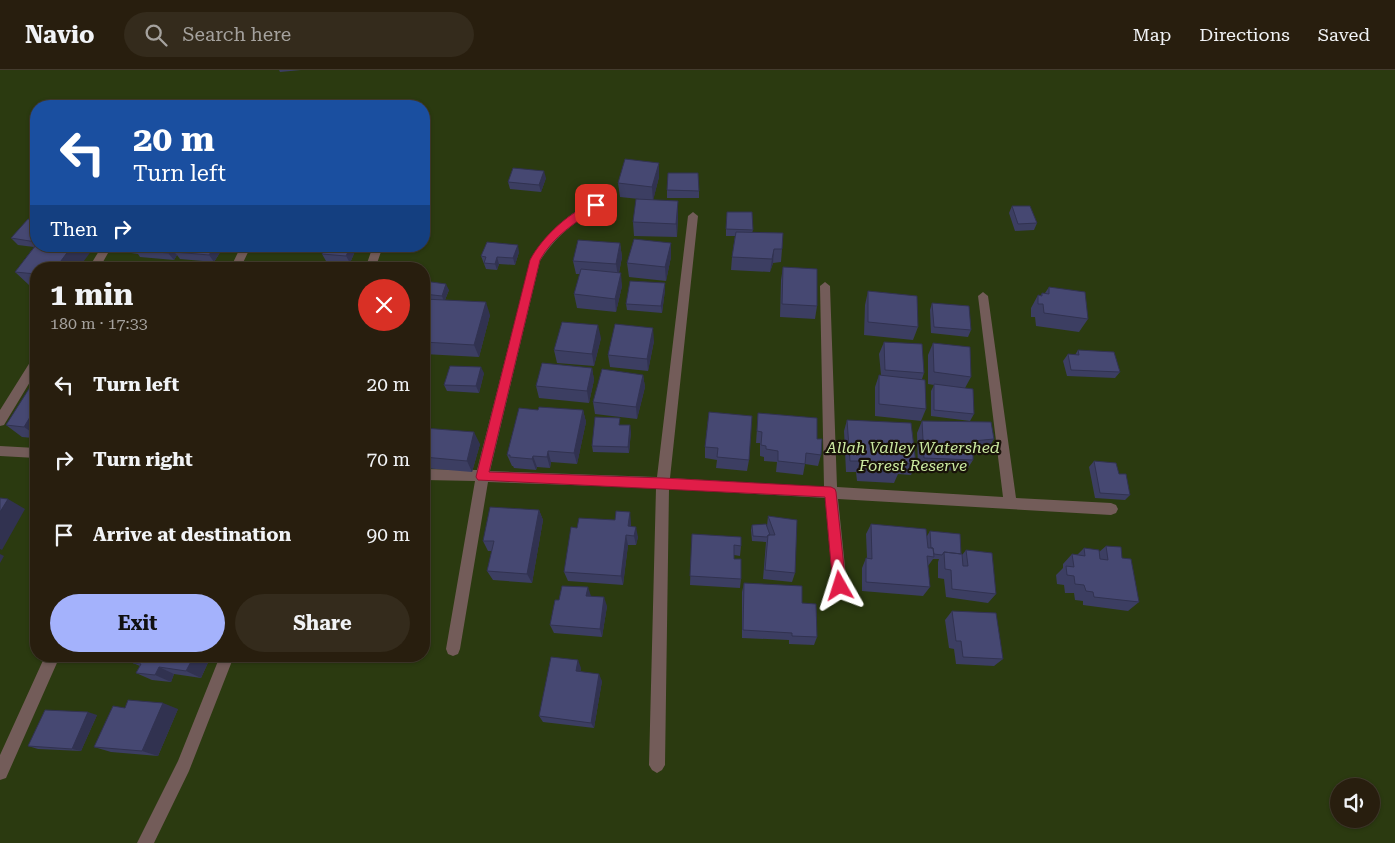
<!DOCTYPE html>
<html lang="en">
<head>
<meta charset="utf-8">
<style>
	body { margin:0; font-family:"Roboto Serif",serif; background:#342b1c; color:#f1f3f6; height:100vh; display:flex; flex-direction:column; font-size:19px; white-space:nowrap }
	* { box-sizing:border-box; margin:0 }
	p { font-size:16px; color:#a5a29e }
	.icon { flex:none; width:28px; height:28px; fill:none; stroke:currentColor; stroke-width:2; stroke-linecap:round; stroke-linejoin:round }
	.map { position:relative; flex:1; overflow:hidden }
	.panel { position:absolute; left:30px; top:192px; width:400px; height:400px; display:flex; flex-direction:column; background:#281e0e; border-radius:20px; box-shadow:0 1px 4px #0004,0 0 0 1px #443c2e }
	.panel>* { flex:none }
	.banner { position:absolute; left:30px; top:30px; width:400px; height:152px; border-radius:20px; box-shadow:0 1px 4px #0004,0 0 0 1px #443c2e; background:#1a4fa0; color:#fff; overflow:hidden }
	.fabs { position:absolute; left:1330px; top:708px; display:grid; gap:10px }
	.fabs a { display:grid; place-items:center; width:50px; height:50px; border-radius:50%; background:#281e0e; box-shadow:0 1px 4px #0004,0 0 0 1px #443c2e; font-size:25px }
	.pin { position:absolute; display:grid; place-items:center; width:42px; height:42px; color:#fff; margin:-21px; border-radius:10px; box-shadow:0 2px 8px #0006 }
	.me { position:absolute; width:55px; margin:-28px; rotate:354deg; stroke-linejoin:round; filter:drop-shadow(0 0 4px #0008) }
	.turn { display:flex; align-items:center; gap:18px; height:105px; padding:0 20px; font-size:22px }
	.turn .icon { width:65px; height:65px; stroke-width:2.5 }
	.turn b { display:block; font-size:35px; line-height:42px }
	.then { display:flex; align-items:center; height:48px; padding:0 20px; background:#0003; gap:10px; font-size:19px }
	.round { display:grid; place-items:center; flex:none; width:52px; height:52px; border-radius:26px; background:#342b1c }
	.head { display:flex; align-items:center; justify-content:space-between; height:85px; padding:0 20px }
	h1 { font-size:30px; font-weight:700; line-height:38px }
	.primary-button { display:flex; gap:10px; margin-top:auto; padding:10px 20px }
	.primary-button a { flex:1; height:58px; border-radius:30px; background:#a4b2fc; color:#111; font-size:20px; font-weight:700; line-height:58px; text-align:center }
	.primary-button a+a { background:#342b1c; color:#f1f3f6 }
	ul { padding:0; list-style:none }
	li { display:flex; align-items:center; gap:15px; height:75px; padding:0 20px }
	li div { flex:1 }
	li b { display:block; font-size:19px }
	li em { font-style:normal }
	header { display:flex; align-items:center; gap:30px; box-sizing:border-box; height:70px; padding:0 25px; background:#281e0e; border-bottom:1px solid #443c2e }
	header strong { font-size:24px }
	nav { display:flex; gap:28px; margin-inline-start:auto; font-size:18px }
	.search { width:350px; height:45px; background:#342b1c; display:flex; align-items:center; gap:12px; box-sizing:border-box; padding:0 18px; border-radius:28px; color:#a5a29e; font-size:19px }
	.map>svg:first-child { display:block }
	.green { fill:#2b3a10; fill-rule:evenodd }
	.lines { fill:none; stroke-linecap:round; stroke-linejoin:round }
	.minor { fill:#735c59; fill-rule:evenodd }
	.wall { fill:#3c3e62 }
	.shaded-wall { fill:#313250 }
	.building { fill:#464872; stroke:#313250 }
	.route { fill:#e11d48; stroke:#92132f }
	.labels { text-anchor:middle; stroke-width:4.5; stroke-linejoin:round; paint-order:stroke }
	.park-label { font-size:16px; font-style:italic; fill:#cae8a0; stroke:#181209 }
</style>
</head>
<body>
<header>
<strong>Navio</strong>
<div class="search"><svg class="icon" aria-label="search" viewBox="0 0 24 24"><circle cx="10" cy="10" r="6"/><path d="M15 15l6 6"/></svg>Search here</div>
<nav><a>Map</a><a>Directions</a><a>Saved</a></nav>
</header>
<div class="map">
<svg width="1395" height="773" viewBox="0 0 1395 773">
	<rect width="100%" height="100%" fill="#352813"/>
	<!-- green -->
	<path class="green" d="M0 0H1395V773H0ZM36 36H424V176H36ZM36 199H424V586H36ZM1339 716H1371V749H1339Z"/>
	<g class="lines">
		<!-- minor -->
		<path class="minor" d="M612 124 617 127 616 129C585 144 558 162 540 191L490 401 657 407 688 146 693 142 698 146 670 408 824 417 820 216 825 212 830 216 837 417 1003 427 978 226 983 222 988 226 1016 428 1111 433 1116 435 1118 439 1116 443 1111 445 838 429 847 516 845 521 840 523 835 521 833 516 825 428 669 419 665 695 662 700 657 703 652 700 649 695 656 418 488 412 460 579 458 584 453 586 448 584 446 579 475 411 424 410V399L477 400 530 191C547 161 578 134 612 124Z
			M102 176H112L99 199H88Z
			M241 176H251L240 199H230Z
			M373 176H383L375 199H365Z
			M36 287V302L4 355 0 356V340L32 289Z
			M0 376 36 378V388L0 386Z
			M45 586H60L6 708 0 710V685Z
			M220 586H234L189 701 154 773H137L178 691Z"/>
	</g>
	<!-- wall -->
	<path class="wall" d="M279 0H301L280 2Z
		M659 93V107L653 130 678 144 677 167 634 166 633 152 639 129 620 127 618 113Z
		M546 108 541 122 510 119 508 112Z
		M667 120 699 121V128H667Z
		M1012 136 1037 153 1034 160 1015 161 1009 143Z
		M36 150V216L29 215 15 202 34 177 18 175 11 168Z
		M726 159 753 160 752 163 782 179 781 192 773 193 770 202 731 200 732 187 735 166H726Z
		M620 173 622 187 619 203 622 216 616 242 577 238 574 224 580 204H576L573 191Z
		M125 176H224L214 192 180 189 177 185 174 190 140 187 138 184 131 183Z
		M326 176H355L356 179 350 193 326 191 322 184Z
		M519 182 515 195 499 194 497 200 486 199 481 186Z
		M671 187 666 211 629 207 627 193Z
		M783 197 817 236 815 249 780 247 781 210Z
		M424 211 449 220 445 230 490 245 479 287 424 284Z
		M665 213V220L662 243 627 240 626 234Z
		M1049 217 1088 249 1079 262 1036 256 1035 247H1031V238L1038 225H1041L1042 223H1045Z
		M868 221 918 257 913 270 864 265 865 235Z
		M932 233 971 260 968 267 931 263 930 240Z
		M601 268 594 296 557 293 554 280Z
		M654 271 648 301 610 297 608 285Z
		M884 272 924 303 922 309 926 339 921 351 875 346V317L879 305H881L879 284Z
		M933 273 971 307 965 318 974 344 970 351 931 346V321L934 315 928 314V285Z
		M1078 280 1120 302 1115 308 1067 306 1063 291 1068 284 1075 285Z
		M592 298 594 310 589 333 539 328 536 316Z
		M484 303 479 323 447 321 444 315Z
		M643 305 645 317 637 349 595 344 593 332Z
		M36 314V371L33 368 22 367 6 355Z
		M538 340H583L586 352 577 394 551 392 550 398 537 397 536 400 514 398 513 396H512L507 385Z
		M709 342 749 390 747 401 716 398 717 390 705 388V377Z
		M758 343 817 369 821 385 818 396 805 394 803 405 776 402 777 392 764 391V387L760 386V373H756Z
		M847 350 916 394 911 405 898 404 894 413 857 411 856 402H846L844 361Z
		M922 351 994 369 987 381 973 382V390L966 401 918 399 917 363Z
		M621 355 631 361 629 383 593 382 592 376Z
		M424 358 480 374 472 402 424 398Z
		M1094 391 1119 404 1130 425 1125 430 1095 428 1089 397Z
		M539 440 543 450 532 513 493 510 487 501 492 481H488L483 471Z
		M768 446 795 503 792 512 763 509 766 472 752 471 751 460 752 455 767 456Z
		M631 452V456L638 467 636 475H628L623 515 568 511 564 502 577 458Z
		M871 454 927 466 930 461 962 485 966 480 996 524 988 533 946 527 944 509 938 508V492L939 489H933L928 496 930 517 923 526 862 521V498L866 488H867L866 464Z
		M692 464 741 476 740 486 734 485V489L741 509 740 518 690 515Z
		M1106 476 1122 488 1139 532 1128 541 1083 535V531L1075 530 1074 523H1065L1064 515 1057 514 1056 505 1063 498V494L1072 484 1077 485 1084 478 1099 482Z
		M744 513 802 533 817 567 814 575 789 574V570L742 568V522Z
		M591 526 607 536 602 567 554 563 550 555 559 530Z
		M952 541 1003 589 994 596 956 594 954 579 949 578 945 550Z
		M211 586 201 608 174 604 171 612 152 610 136 603 140 596 133 593Z
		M581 598 580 602 602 611 594 658 543 652 539 646Z
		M178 639 158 686 111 682 94 677Z
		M97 645 81 681 38 679 28 676Z"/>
	<!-- shaded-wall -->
	<path class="shaded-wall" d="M659 93V107L653 131 652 117Z
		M544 101 546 108 541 122 539 115Z
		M678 131V144L677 167 676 154Z
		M620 173 622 187 618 207 616 194Z
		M671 173V187L666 211 665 197Z
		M518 175 519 182 515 195 513 188Z
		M72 176H95L78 199H55Z
		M172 176H182L174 182 177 185 174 190 168 183Z
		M215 176H224L214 192 209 185Z
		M351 176H355L356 179 350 193 346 186Z
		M774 179 773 193 770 202 772 189Z
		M497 187 499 194 497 200 495 194Z
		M621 203 622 216 616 242 615 229Z
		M665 213V220L662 243 661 236Z
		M446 214 449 220 444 232 442 226Z
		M486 232 490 245 479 287 474 275Z
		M598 255 601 268 594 296 592 284Z
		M653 258 654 271 648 301 647 289Z
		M481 297 484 303 479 323 476 316Z
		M592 298 594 310 589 333 587 321Z
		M643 305 645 317 637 349 636 337Z
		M583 340 586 352 577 394 574 383Z
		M30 347 36 352V365L24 357Z
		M630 355 631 361 629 383 628 377Z
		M474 362 480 374 472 402 467 391Z
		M548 381 551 392 550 398 547 387Z
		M533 386 537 397 536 400 532 389Z
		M8 429 25 439 2 480 0 479V442Z
		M539 440 543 450 532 513 527 504Z
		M630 442 631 452 630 466 628 456Z
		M636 457 638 467 636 475 634 466Z
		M626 465 628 475 623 515 621 506Z
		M0 484 4 486 0 493Z
		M588 517 591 526H586Z
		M604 527 607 536 602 567 600 559Z
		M194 586H211L201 608 186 601Z
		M578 590 581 598 579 608 576 601Z
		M159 597 174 604 171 612 155 605Z
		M599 604 602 611 594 658 591 653Z
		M163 633 178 639 158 686 142 681Z
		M88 642 97 645 81 681 72 679Z"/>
	<!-- building -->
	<path class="building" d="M625 89 659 93 652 117 618 113Z
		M513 98 544 101 539 115 508 112Z
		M668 103H698L699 121 667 120Z
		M636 129 678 131 676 154 633 152Z
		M1012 136H1030L1037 153 1018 154Z
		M727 142H752L753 160 726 159Z
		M28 149 36 150V172L11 168Z
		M736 162 783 163 782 179H774L772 189 732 187Z
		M634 169 671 173 665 197 627 193Z
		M578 170 620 173 616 194 573 191Z
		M487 172 518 175 513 188 497 187 495 194 484 193 486 187 481 186Z
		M36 175V176H72L55 199H36V204L15 202Z
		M126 176H172L168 183 135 180 136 177Z
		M178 176H215L209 185 174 182Z
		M326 176H351L346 186 322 184Z
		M783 197 817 199V236L782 234Z
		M581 199 621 203 615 229 574 224Z
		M424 211 446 214 442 226 424 224Z
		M630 211 665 213 661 236 626 234Z
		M1049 217 1085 222 1088 249 1044 243 1043 234H1038V225L1042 226V223L1049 224Z
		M868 221 917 226 918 257 868 252Z
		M424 229 486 232 474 275 424 272Z
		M932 233 969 236 971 260 934 257Z
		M562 252 598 255 592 284 554 280Z
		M615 254 653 258 647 289 608 285Z
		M884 272 922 274 924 303 885 300Z
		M933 273 970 277 971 307 934 302Z
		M1078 280 1114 282 1120 302 1071 300 1068 284 1079 285Z
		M542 293 592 298 587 321 536 316Z
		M450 296 481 297 476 316 444 315Z
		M602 299 643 305 636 337 593 332Z
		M879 305 925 310 926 339 879 334Z
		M32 314H36V350L33 349 34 348 30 347 24 357 6 355Z
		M934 314 973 319 974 344 934 340Z
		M539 337 583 340 574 383 548 381 547 387 533 386 532 389 510 387V385H507L519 338 538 340Z
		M709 342 752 346 749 390 717 387 718 378 705 377Z
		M758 343 817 348V369H822L821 385 806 383 805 394 778 391V381L766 379V376L761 375 762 362 757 361Z
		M595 347 620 348 619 355H630L628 377 592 376Z
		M847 350 911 353 916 394 897 393 898 402 861 400 860 391H850Z
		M922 351 991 352 994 369 973 371V390L924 388Z
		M424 358 474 362 467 391 424 387Z
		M36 363V369L33 368Z
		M1094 391 1116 393 1119 404H1126L1130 425 1100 423Z
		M0 428 8 429 0 442Z
		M490 437 539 440 527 504 487 501 494 471H483Z
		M616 441 630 442 628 456 636 457 634 466 626 465 621 506 564 502 571 457 577 458 579 448 615 450Z
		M768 446 797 450 795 503 765 500 768 465H775Z
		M766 454 770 465H768L767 467 753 466 752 455Z
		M871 454 926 459 928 478H933L934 487 927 486 930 517 866 512V488L872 489Z
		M930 461 960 464 961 484 944 482 942 485 934 484 933 478H931Z
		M692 464 741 467V476L734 475V489H741V509L690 506Z
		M1106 476 1121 477 1122 488 1131 489 1139 532 1094 527 1093 522 1086 521 1084 515 1075 514 1074 506 1067 505 1066 496 1074 497 1072 484 1085 486 1084 478 1099 480 1100 489 1108 490Z
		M966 480 992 483 996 524 952 519 951 500 945 499 944 482 962 484 963 496H968Z
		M744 513 802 516V533L816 534 817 567 792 566V563L743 560Z
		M562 516 588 517 586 526 604 527 600 559 550 555 555 530H559Z
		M952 541 996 543 1003 589 963 587 961 571H956Z
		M136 586H194L186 601 159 597 155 605 136 603 141 594 133 593Z
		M551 587 578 590 576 601 599 604 591 653 539 646Z
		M128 630 163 633 142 681 94 677 113 636 125 638Z
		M45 640 88 642 72 679 28 676Z"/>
	<!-- route -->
	<path class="route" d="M596 132 599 133V137C576 152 553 166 540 190L489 402 663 408 831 417 835 419 836 422 846 516 844 520 840 522 835 520 833 516 825 427 478 410 476 407 530 190C542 167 571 140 596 132Z"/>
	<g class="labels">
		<!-- park labels -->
		<g class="park-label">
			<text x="913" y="383">Allah Valley Watershed<tspan x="913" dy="18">Forest Reserve</tspan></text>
		</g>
	</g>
</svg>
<div class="fabs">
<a><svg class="icon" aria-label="sound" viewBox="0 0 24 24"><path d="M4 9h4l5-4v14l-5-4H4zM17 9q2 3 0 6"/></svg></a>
</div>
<div class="pin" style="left:596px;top:135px;background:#d93025"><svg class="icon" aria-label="arrive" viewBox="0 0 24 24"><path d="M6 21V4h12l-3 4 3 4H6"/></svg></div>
<svg class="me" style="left:840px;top:516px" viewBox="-20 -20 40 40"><path d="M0-17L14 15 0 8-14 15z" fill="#e11d48" stroke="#fff" stroke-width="4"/></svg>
<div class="banner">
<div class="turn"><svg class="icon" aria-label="left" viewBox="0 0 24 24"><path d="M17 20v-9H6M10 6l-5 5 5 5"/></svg><div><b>20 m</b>Turn left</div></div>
<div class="then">Then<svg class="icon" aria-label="right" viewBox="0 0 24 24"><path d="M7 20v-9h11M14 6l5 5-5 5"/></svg></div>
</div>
<section class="panel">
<div class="head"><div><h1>1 min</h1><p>180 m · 17:33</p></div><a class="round" style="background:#d93025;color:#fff"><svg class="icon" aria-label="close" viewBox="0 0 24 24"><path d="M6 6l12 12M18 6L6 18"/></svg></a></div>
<ul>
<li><svg class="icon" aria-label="left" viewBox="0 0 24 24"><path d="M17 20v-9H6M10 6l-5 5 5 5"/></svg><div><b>Turn left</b></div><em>20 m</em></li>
<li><svg class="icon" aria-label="right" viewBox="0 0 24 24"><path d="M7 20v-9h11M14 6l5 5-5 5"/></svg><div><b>Turn right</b></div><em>70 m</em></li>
<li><svg class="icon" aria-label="arrive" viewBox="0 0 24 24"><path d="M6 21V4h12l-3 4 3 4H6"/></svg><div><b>Arrive at destination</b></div><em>90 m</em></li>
</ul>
<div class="primary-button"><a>Exit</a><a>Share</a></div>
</section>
</div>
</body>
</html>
